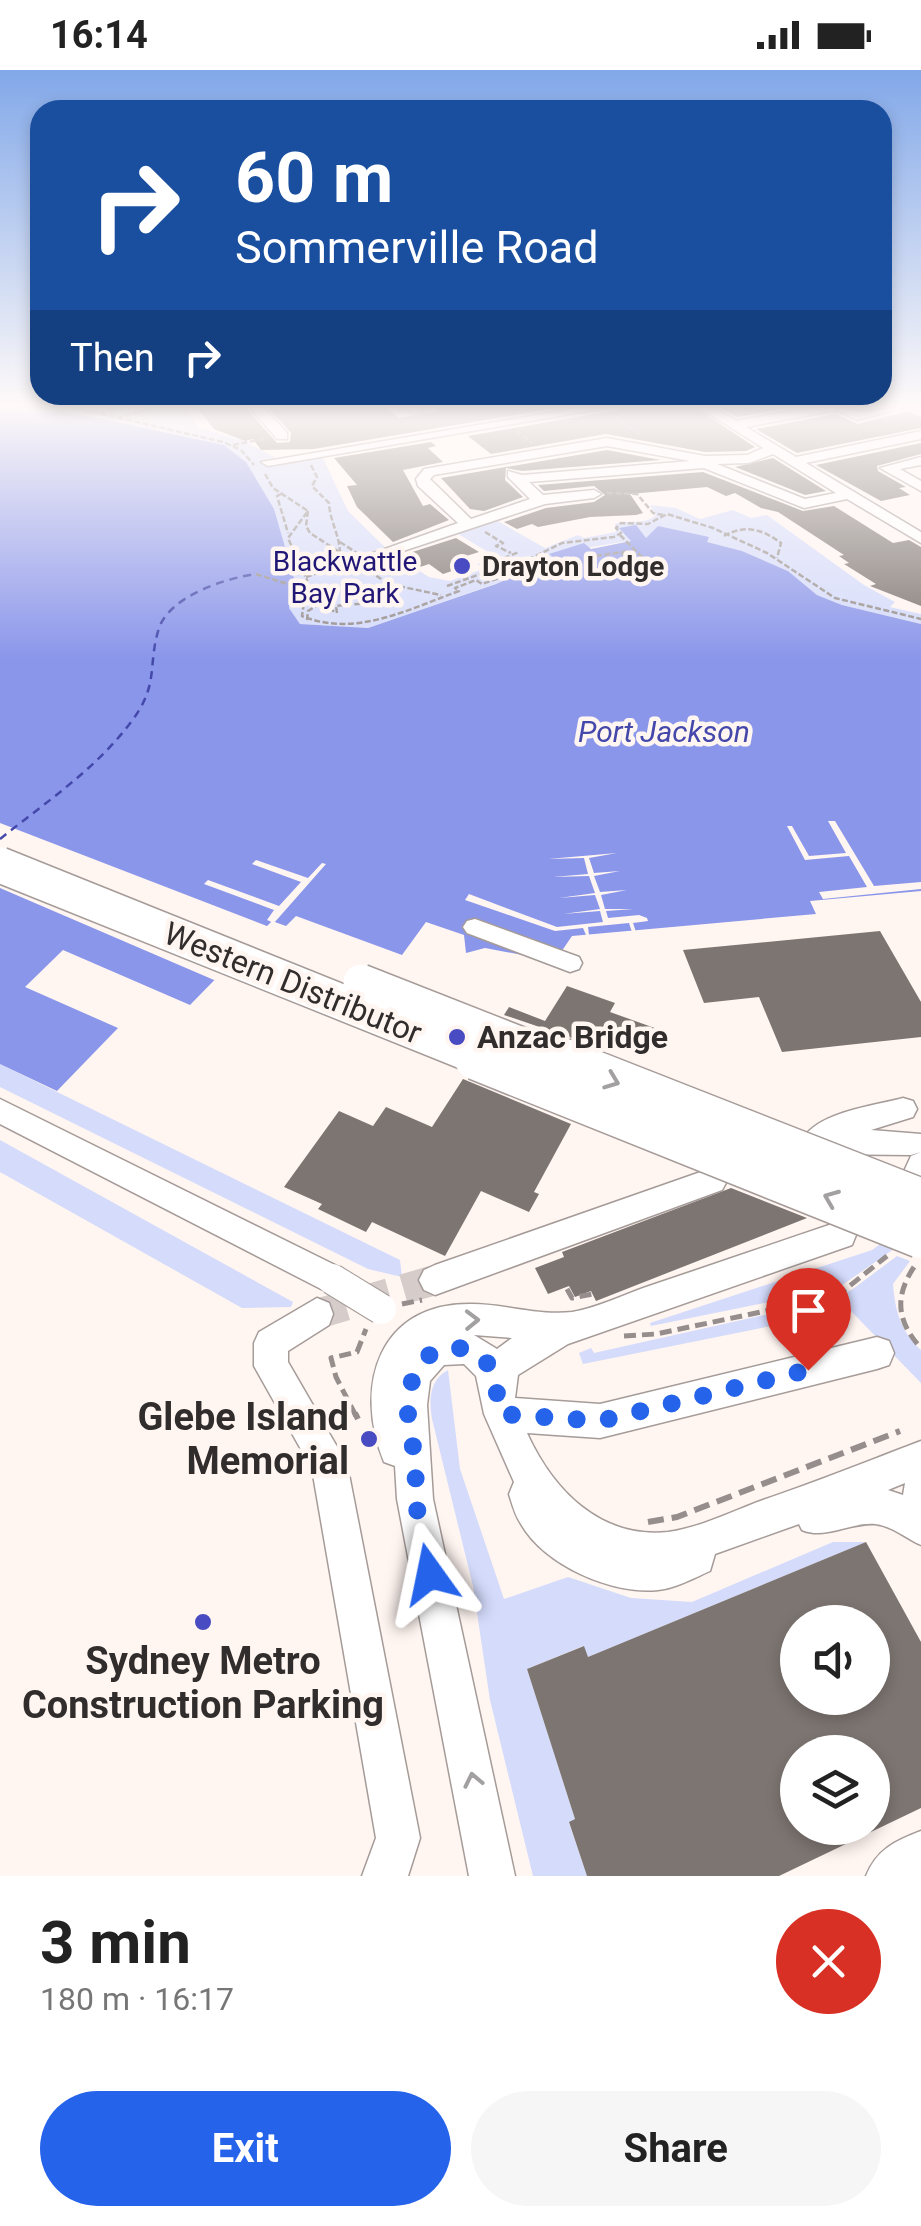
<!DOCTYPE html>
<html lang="en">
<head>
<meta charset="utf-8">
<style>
	body { margin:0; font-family:Roboto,sans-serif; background:#f6f6f6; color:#222; height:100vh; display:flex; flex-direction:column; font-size:38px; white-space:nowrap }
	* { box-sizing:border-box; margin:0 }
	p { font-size:32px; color:#767676 }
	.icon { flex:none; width:55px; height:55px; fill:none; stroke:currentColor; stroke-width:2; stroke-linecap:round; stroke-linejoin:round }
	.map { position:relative; height:1806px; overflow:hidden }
	.side { display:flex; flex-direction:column; background:#fff; flex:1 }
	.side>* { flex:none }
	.top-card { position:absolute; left:30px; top:30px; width:862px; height:305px; border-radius:30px; box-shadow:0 5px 15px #0003; background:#1a4fa0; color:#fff; overflow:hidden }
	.controls { position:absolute; left:780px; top:1535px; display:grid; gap:20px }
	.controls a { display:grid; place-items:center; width:110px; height:110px; border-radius:50%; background:#fff; box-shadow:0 5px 15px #0003; font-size:50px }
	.pin { position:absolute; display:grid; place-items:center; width:85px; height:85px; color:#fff; margin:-102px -42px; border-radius:50% 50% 50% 0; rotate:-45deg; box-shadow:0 0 10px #0007 }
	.pin .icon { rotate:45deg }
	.me { position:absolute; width:110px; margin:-55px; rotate:348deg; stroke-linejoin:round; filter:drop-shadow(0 0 8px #0008) }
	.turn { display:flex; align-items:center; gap:35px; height:210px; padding:0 40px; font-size:45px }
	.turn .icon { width:130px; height:130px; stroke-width:2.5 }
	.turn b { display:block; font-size:70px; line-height:85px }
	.then { display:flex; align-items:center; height:95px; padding:0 40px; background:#0003; gap:20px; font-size:38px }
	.round { display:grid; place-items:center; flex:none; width:105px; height:105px; border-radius:52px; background:#f6f6f6 }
	.headline { display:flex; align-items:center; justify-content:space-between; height:170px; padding:0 40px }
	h1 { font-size:60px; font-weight:700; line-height:75px }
	.cta { display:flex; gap:20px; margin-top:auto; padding:20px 40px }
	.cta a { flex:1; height:115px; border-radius:60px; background:#2563eb; color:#fff; font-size:40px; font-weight:700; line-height:115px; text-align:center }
	.cta a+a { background:#f6f6f6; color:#222 }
	.status { display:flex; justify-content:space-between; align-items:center; height:70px; padding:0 50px; background:#fff; direction:ltr }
	.status svg { height:28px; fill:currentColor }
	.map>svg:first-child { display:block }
	.green { fill:#d4dbfb }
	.water { fill:#8a96ea }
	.pier { fill:#fff5f1 }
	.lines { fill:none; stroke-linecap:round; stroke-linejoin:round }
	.ferry { stroke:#4448aa; stroke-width:2.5; stroke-dasharray:8 6; stroke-linecap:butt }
	.building { fill:#7d7571; fill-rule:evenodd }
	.minor-tunnel { stroke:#d6cdca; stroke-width:30; stroke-dasharray:30 15; stroke-linecap:butt }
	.minor-casing { stroke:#a59b98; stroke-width:3 }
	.path-far2 { stroke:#958e8c; stroke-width:2.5; stroke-dasharray:6 2.5; stroke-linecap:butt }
	.path-far1 { stroke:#958e8c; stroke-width:5; stroke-dasharray:12 6; stroke-linecap:butt }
	.path { stroke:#958e8c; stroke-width:6; stroke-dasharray:16 8; stroke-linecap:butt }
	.minor { fill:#fff; fill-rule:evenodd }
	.minor-bridge-casing { stroke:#a59b98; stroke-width:32; stroke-linecap:butt }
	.highway-bridge-far1-casing { stroke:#a59b98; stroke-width:38; stroke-linecap:butt }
	.highway-bridge-casing { stroke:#a59b98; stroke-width:49; stroke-linecap:butt }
	.minor-bridge { stroke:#fff; stroke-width:30 }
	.highway-bridge-far1 { stroke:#fff; stroke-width:35 }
	.highway-bridge { stroke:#fff; stroke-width:46 }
	.oneway { stroke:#a2a0a0 }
	.route { stroke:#2563eb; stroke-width:18; stroke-dasharray:0 32.4 }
	.poi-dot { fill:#484bc1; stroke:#fff5f1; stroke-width:4 }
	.labels { text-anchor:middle; stroke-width:9; stroke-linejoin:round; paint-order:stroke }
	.far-park-label { font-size:28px; fill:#211777; stroke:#fff5f1 }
	.far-poi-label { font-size:28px; font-weight:bold; fill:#312d2c; stroke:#fff5f1; text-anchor:start }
	.far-water-label { font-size:30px; font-style:italic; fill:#4448aa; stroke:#fff5f1 }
	.street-label { font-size:32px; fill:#312d2c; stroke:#fff5f1 }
	.poi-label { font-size:32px; font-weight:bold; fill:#312d2c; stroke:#fff5f1; text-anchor:start }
	.near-poi-label { font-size:38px; font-weight:bold; fill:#312d2c; stroke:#fff5f1; text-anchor:end }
</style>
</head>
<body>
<div class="status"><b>16:14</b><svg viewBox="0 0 49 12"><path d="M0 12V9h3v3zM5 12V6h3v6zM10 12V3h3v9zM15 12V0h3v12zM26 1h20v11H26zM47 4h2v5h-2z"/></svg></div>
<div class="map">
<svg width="921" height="1806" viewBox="0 0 921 1806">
	<rect width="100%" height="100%" fill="#fff5f1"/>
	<!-- green -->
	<path class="green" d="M41 336H202L185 339 199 358 245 371 275 388 263 391V395L273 397 322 386 348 441 391 483 429 507 450 511 483 499 477 494 496 487 455 462 494 449 545 478 578 465 584 468 616 462 615 454C629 449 644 456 656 445L650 435 676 438 700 449 733 440 751 448 767 445 864 515 895 532 890 537 921 544V554L842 535 817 525 788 501 742 481 706 472 646 468 550 484 555 488 498 513 368 558 300 554 289 538 296 515 285 484 246 392 224 375Z
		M0 994 400 1190 402 1207 368 1199 0 1017Z
		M0 1070 293 1232 291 1237 242 1238 0 1102Z
		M921 1144V1160L838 1218 651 1256 650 1253 872 1180Z
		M897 1186 910 1191 893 1214C895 1241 901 1262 921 1280V1313L850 1240 583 1294 579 1283 591 1278 594 1283 831 1230 853 1219Z
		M448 1300 460 1399 504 1529 568 1507 631 1528 692 1532 833 1472H866L588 1587 583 1576 527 1599 575 1749 569 1753 587 1806H533L490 1630 473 1516 432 1349C429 1330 429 1310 448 1300Z"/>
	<!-- water -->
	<path class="water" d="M0 336H41L224 375 246 392 274 439 296 515 289 538 300 554 368 558 496 514 554 488 549 484 584 473 591 479 631 471 619 458 636 455 646 468 658 456 709 467 707 472 742 481 788 501 817 525 842 535 921 554V821L810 831 816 844 572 866 555 891 485 878 466 883 464 865 426 852 402 885 296 846 286 856 272 851 190 935 63 880 25 917 118 958 57 1021 0 994Z"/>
	<!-- pier -->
	<path class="pier" d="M828 751H835L874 816 921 812V819L823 829 819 822 867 817 849 786 805 790 787 756H792L809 786 846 783Z
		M0 753 272 858 222 909 214 910 0 818Z
		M617 783 589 788 594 803 620 801 594 806 600 822 627 820 601 825 605 839H633L606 841 608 848 639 845 647 848 648 851 633 853 636 862H632L629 853 588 857 589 865H586L583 858 555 861 465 830 469 824 557 857 603 852 600 841 563 844 600 839 595 825 559 828 595 823 589 806 553 807 588 804 584 788 548 789Z
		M256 790 308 808 322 793 326 794 274 853 267 850 274 840 204 814 208 810 279 836 301 812 252 794Z"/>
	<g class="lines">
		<!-- ferry -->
		<path class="ferry" d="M0 769C46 732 96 699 131 652 160 614 147 596 159 558 170 526 226 508 256 504"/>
	</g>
	<!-- building -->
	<path class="building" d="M196 336 247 339 277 373 290 372 291 363 267 336H384L399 348 440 341 433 336H568L314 379 261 380 253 369 245 371 214 359Z
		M622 336H693L755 377 746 381 705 382 606 364 491 384 468 366 619 340Z
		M719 336H798L737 347Z
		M908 341 921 347V358L797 383 756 359 836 344 858 354Z
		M431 372 436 376 428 378 443 392 403 400 423 436 430 434 449 450 393 472 357 437 347 416 357 415 334 388Z
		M921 373V384L877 396 878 401 906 417 899 418 910 425 881 431 816 395Z
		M607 380 661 390 522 401 506 398 505 410 523 427 484 441 470 439 441 408Z
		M773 388 826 421 805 425 735 397Z
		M703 402 803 441 834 436 893 473 909 470 921 477V536L870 516 876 514 844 494 849 493 839 486 844 485 778 442 761 438 735 423 726 426 707 417 630 424 643 443 636 445 590 447 538 457 532 454 517 459 504 452 546 438 594 432 605 425 594 416 544 421 538 415Z
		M456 468 479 482 463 487 470 495 443 504 429 494 420 497 406 484Z
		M880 861 921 932V967L782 982 759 927 704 933 683 880Z
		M567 916 615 933 610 942 663 961 655 977 619 963 610 981 504 945 509 937 545 951Z
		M463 1009 571 1054 534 1122 539 1124 529 1142 481 1121 445 1186 372 1152 366 1162 318 1139 322 1134 284 1117 339 1041 373 1056 386 1037 432 1057Z
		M731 1118 807 1148 596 1231 591 1221 575 1227 569 1216 548 1224 535 1198 564 1187 562 1182Z
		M866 1472 921 1572V1738L779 1806H587L569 1752 575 1749 527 1599 584 1576 588 1587ZM798 1552H872V1628H798ZM798 1682H872V1758H798Z"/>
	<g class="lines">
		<!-- minor-tunnel -->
		<path class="minor-tunnel" d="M317 1244 435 1210"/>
		<!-- minor casing -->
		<g class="minor-casing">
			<path id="minor" d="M249 336H262L287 363V369H277Z
				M405 336H418L423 341 413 344Z
				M590 336H618L268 396 261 392Z
				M697 336H712L736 351 819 336H848L859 342 911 336 857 350 837 340 746 357 796 387 921 361V369L806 393 921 462V473L847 429 804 438 704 398 529 412 543 425 594 420 601 424 594 428 545 434 379 489 365 486 458 453 418 416 416 409 424 399 607 368 705 386 747 385 763 378ZM607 376 690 391 522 405 508 401V407L530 429 471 449 430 409 434 405ZM773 384 836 423 805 429 717 394 749 393Z
				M921 387V395L900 399 921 411V421L880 398Z
				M475 849 579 887 582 893 579 899 570 902 467 863 463 857 467 851Z
				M903 1028 913 1031 917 1039 913 1047 871 1060 921 1064V1082L911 1085 815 1084 805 1081 801 1072C815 1042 874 1036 903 1028Z
				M0 1029 343 1199 348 1209 343 1219 332 1224 321 1219 0 1054Z
				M921 1082V1121L905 1119 900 1110 911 1086Z
				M712 1098 722 1102 727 1111 722 1120 435 1225 424 1220 419 1210 424 1200 435 1195Z
				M841 1151 852 1155 856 1165 852 1175 568 1274 518 1305 515 1328 600 1334 877 1267 889 1271 894 1283 889 1295 877 1299 600 1368 527 1363C553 1420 600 1469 668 1462 699 1458 733 1441 763 1430 816 1412 868 1391 921 1371V1475C905 1468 893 1456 875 1454 850 1452 825 1470 802 1460L799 1454 715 1484 710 1501C694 1508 676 1518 658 1520 612 1525 544 1495 521 1454 515 1445 512 1434 509 1424L514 1412 484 1344 476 1306 464 1294 444 1295 430 1311 427 1335 433 1429 515 1806H469L397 1429 395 1396 384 1392C353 1316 379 1232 472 1234 504 1234 540 1246 572 1242 598 1238 627 1223 652 1215 715 1194 778 1172 841 1151ZM474 1265 512 1268 497 1279ZM905 1413 903 1425 888 1420Z
				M317 1228 329 1233 333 1244 329 1255 288 1281V1292L347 1394 420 1768 408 1806H362L376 1768 312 1399 254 1296V1273L259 1262Z
				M921 1761V1806H866C877 1779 895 1771 921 1761Z"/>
		</g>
		<!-- path-far2 -->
		<path class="path-far2" d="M68 336 223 372 241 380 254 395
			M100 343 123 336
			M615 347 640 364
			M117 348 160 336
			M516 361 532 373
			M233 375 268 368
			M311 395 317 407 312 416 329 433C330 452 339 463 340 482
			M265 404 273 418 308 441 288 468 307 510 302 546C355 568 409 539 459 521L455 518 476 510 482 514 510 504 505 501 562 473 614 467 621 463 616 458 621 453 648 454 667 444 713 458 767 483 835 528 921 549
			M607 423 637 424 653 443 663 445
			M281 424 277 426 288 463
			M308 441 306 456 310 463 389 514 441 525
			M485 462 503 473 496 476 511 483
			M620 465 643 488
			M724 466C745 454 762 459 781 473L777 488
			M340 472 357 483
			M621 482 629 490
			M596 486 629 481
			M256 504 300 518 296 530 302 531
			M306 507 354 491
			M447 516 511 493 504 488 519 482
			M337 543 336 536 367 533 394 517
			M307 550 308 541 321 533 335 542"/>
		<!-- path-far1 -->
		<path class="path-far1" d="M914 1197C894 1227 897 1252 921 1278
			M567 1219 572 1228 593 1224
			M402 1234 422 1230
			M624 1266 656 1264 837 1226 887 1186
			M356 1346 336 1307 331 1288 357 1282 366 1259"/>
		<!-- path -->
		<path class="path" d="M355 1343 358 1349
			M648 1452 677 1447 900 1361"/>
		<!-- minor -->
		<use href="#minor" class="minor"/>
		<!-- minor-bridge casing -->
		<g class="minor-bridge-casing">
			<path id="minor-bridge" d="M332 1209 381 1239"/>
		</g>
		<!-- highway-bridge-far1 casing -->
		<g class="highway-bridge-far1-casing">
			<path id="highway-bridge-far1" d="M0 795 483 989
				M361 912 557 989"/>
		</g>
		<!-- highway-bridge casing -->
		<g class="highway-bridge-casing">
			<path id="highway-bridge" d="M477 987 921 1165
				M551 987 921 1132"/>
		</g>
		<!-- minor-bridge -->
		<use href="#minor-bridge" class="minor-bridge"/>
		<!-- highway-bridge-far1 -->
		<use href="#highway-bridge-far1" class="highway-bridge-far1"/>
		<!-- highway-bridge -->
		<use href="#highway-bridge" class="highway-bridge"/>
	</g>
	<!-- one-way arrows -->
	<defs><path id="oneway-chevron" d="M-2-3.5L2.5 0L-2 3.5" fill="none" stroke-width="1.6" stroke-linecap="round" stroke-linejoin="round" transform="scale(2.5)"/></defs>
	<g class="oneway">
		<use href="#oneway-chevron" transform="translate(612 1011) rotate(21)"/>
		<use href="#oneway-chevron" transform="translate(831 1128) rotate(-158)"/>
		<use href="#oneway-chevron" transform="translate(472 1250) rotate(-1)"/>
		<use href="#oneway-chevron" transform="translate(473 1710) rotate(-102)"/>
	</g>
	<!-- sky -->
	<linearGradient id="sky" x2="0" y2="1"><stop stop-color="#82a8e9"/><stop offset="0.57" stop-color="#fffaf9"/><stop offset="1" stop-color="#fffaf9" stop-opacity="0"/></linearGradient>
	<rect width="921" height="589" fill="url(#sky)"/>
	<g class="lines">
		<!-- route -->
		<path class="route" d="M430 1504 415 1429 416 1397 408 1344 412 1310 428 1286 440 1279 466 1278 476 1282 492 1298 501 1344 600 1351 808 1300"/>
	</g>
	<!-- markers -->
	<g class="poi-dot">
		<circle cx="462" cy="496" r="10"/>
		<circle cx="457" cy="967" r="10"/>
		<circle cx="369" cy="1369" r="10"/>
		<circle cx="203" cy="1552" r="10"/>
	</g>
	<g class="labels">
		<!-- far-park labels -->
		<g class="far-park-label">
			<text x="345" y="501">Blackwattle<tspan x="345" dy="32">Bay Park</tspan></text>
		</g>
		<!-- far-poi labels -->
		<g class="far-poi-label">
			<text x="482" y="506">Drayton Lodge</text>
		</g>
		<!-- far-water labels -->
		<g class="far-water-label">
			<text x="664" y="672">Port Jackson</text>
		</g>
		<!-- street labels -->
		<g class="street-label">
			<text transform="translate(293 913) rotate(22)" y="11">Western Distributor</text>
		</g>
		<!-- poi labels -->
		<g class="poi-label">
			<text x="477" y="978">Anzac Bridge</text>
		</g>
		<!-- near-poi labels -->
		<g class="near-poi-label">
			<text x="349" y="1360">Glebe Island<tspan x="349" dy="44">Memorial</tspan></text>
			<text x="203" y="1604" text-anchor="middle">Sydney Metro<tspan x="203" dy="44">Construction Parking</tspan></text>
		</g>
	</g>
</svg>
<div class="controls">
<a><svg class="icon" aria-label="sound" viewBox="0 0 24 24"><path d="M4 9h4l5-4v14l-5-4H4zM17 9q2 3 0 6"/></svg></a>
<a><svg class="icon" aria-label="layers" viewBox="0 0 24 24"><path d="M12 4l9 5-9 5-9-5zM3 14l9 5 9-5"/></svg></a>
</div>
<div class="pin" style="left:808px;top:1300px;background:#d93025"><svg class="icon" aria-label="arrive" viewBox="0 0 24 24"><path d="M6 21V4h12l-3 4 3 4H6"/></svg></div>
<svg class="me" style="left:430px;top:1504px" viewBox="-20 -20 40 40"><path d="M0-17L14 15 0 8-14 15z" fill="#2563eb" stroke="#fff" stroke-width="4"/></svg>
<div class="top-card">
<div class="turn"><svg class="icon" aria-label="right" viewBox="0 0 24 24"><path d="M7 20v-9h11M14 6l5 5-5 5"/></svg><div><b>60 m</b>Sommerville Road</div></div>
<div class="then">Then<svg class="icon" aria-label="right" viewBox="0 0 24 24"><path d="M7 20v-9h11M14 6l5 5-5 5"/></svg></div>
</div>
</div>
<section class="side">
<div class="headline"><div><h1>3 min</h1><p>180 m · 16:17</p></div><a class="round" style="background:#d93025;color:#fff"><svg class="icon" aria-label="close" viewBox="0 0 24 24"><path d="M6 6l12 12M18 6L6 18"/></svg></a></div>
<div class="cta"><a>Exit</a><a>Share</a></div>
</section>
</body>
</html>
